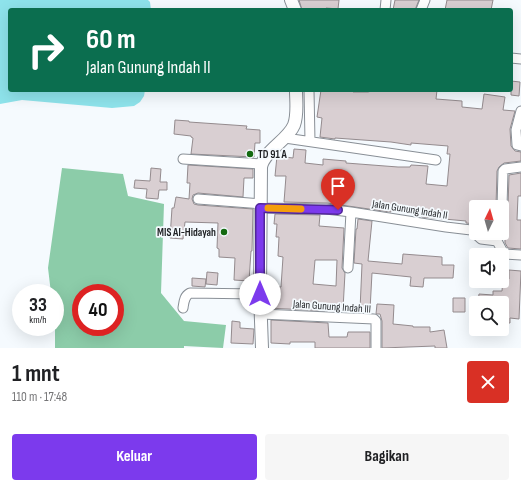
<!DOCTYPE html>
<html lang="id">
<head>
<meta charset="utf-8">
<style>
	body { margin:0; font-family:"Sofia Sans Condensed",sans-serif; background:#f6f6f6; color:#202124; height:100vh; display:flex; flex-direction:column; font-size:15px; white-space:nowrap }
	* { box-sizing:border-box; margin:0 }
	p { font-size:13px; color:#757577 }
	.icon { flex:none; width:22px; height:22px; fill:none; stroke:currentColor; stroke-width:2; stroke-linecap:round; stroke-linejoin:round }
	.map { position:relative; height:348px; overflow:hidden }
	.drawer { display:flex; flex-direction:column; background:#fff; flex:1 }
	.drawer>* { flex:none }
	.top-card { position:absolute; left:8px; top:8px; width:505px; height:84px; border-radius:4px; box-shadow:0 4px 16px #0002; background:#0b6e4f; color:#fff; overflow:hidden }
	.needle { width:26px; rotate:5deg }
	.buttons { position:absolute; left:469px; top:200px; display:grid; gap:8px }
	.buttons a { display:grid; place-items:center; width:40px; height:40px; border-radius:4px; background:#fff; box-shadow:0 4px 16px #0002; font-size:20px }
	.speed { position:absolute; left:12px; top:284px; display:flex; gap:8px; font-size:20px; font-weight:700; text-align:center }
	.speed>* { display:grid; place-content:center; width:52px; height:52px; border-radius:50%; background:#fff; box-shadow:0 4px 16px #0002; line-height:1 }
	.speed small { font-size:10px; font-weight:400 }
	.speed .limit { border:6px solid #d22; background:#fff; color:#111 }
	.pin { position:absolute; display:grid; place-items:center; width:34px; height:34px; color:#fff; margin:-41px -17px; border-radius:50% 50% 50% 0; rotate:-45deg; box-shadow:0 0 4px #0007 }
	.pin .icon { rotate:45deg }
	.me { position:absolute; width:44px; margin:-22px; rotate:0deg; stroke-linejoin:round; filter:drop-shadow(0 0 3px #0008) }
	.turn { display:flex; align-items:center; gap:14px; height:84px; padding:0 12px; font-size:18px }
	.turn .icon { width:52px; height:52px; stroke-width:2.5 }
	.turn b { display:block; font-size:28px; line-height:34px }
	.round { display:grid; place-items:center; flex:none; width:42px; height:42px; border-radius:4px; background:#f6f6f6 }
	.head { display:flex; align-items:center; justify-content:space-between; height:68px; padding:0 12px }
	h1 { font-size:24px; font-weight:700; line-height:30px }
	.action { display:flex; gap:8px; margin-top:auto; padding:8px 12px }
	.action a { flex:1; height:46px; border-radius:4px; background:#7c3aed; color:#fff; font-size:16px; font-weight:700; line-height:46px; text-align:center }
	.action a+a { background:#f6f6f6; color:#202124 }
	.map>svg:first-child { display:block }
	.forest { fill:#8ccca9; fill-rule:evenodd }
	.water { fill:#8ee3eb }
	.building { fill:#d9cfd2; stroke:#948b8e; fill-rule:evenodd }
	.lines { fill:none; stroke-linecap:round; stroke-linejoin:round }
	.minor-casing { stroke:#898f96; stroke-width:11 }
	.tertiary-casing { stroke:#898f96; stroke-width:14 }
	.minor { stroke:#fff; stroke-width:9 }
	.tertiary { stroke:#fff; stroke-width:12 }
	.route-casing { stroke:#51269a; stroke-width:10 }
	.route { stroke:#7c3aed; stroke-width:7 }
	.slow { stroke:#f59e0b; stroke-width:7 }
	.poi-dot { fill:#146a11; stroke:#f5fafe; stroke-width:1.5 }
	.labels { text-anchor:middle; stroke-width:3.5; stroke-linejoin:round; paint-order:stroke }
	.poi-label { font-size:11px; font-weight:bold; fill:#1f2124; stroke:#f5fafe; text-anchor:start }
	.street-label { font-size:11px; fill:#1f2124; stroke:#f5fafe }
</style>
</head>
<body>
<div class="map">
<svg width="521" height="348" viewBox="0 0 521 348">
	<rect width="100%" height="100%" fill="#f5fafe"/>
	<!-- forest -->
	<path class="forest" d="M62 168 123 174 128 196 164 204 161 293 184 321 226 325 223 348 184 346V348H55V293H51L48 268ZM81 293H115V327H81Z"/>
	<!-- water -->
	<path class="water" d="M0 0H148L150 2 151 10H10V90H145L144 96 140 102 134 106 112 108 22 100 0 104Z"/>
	<!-- building -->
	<path class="building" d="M299 0H339L338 9 326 8V10H302Z
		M395 0H419L415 10H393Z
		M447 0H493L491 10H445Z
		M511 81 520 82 519 96 511 95Z
		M321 90H353V92H368L375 90H437L436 99 462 101V107L482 109 484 94 505 97 503 110 515 111 510 129 511 146 515 151 521 152V161L504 163 499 167 497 171 496 206 476 204V224L466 223V221L422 217V213L391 210V212L383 211 327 203 284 202 286 176H275L277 156 293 158 294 149 306 150 305 163 323 165V159L346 161V163L398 167H410L411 165 428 166 426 184 447 186 450 154H447L448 146 411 143V145L391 142 335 138V139L320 137 322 118 317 117Z
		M175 120 189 121V122L247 126 246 129 260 130V143H255L254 157 191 154 193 138 191 137V136L174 134Z
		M188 165 253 169V178H244L243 197 198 193 193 195 192 199 194 204 198 205 253 209 252 251H251L249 281 234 280 235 258 219 257V249L217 248 218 223 185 222 183 239 170 238 172 208H174L176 197 189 199 190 183H187Z
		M151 168 161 169 160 182H167V190H159L158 199 146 198 147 189 134 188 135 180 150 181Z
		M521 173V196H518L517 220H521V249L508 248 505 243V238L502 237V221L503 213 507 210 508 207 509 175Z
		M275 214 320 215 319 226 344 228 342 268 345 273 343 309 328 308V311L268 308V286L281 287 283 257 278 256 279 237H276L277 224H274ZM315 260H337L336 286 313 284Z
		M358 219 372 221 368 261 402 264 403 254 442 257V265H454L453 278H424L423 287 410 286 411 277 372 273 370 310H360L362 264 354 263 356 229H357Z
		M509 270 521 271 519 319 510 318V323H502V303H478L479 294 493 295V291H502L503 278 509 279Z
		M207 272 218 273 217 285 206 284Z
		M192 278 206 279 205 287 192 286Z
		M453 298H465V312H453Z
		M377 304 394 305 393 324 413 326V327H430V332L444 330 447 348H435V346L382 348V321L380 314H376Z
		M271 320 328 323 329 337H347L348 332H370V348H315V342H290V344L271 343Z
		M232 321 240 322V328L254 329 253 344 231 343Z"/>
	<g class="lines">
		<!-- minor casing -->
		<g class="minor-casing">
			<path id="minor" d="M385 10 386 0
				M421 10 425 0
				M511 58 521 59
				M309 90 310 141
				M521 111 516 130 517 145 521 146
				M285 138 436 160
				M183 159 262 164
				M198 199 261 204
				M502 207 503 171 505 169 521 167
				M260 208 326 209 351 212 446 227 471 230 481 239 497 241 504 254 521 255
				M348 268 351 212
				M183 308C184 302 184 296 190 293L260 294
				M261 314 374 319 376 321V348"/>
		</g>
		<!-- tertiary casing -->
		<g class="tertiary-casing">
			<path id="tertiary" d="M291 0 295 10
				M262 348 260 294 261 167C264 151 288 140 294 125 298 115 296 101 296 90"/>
		</g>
		<!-- minor -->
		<use href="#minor" class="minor"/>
		<!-- tertiary -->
		<use href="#tertiary" class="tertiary"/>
	</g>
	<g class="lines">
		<!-- route casing -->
		<g class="route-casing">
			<path id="route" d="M260 294V208L338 210"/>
		</g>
		<!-- route -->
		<use href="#route" class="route"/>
		<!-- slow -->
		<path class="slow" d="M268 208 301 209"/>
	</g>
	<!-- markers -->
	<g class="poi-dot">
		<circle cx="250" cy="154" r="4"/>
		<circle cx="224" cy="232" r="4"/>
	</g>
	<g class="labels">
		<!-- poi labels -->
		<g class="poi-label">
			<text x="258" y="158">TD 91 A</text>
			<text x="216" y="236" text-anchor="end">MIS Al-Hidayah</text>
		</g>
		<!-- street labels -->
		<g class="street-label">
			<text transform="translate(410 209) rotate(9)" y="4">Jalan Gunung Indah II</text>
			<text transform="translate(332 306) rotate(4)" y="4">Jalan Gunung Indah III</text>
		</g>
	</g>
</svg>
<div class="buttons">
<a><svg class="needle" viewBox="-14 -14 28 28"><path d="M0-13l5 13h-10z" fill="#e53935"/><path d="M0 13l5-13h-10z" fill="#757577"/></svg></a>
<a><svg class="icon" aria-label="sound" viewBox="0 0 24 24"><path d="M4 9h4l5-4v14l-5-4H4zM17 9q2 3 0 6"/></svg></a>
<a><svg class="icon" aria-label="search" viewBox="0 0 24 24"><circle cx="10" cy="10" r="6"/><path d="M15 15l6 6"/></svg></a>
</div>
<div class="speed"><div>33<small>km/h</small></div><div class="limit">40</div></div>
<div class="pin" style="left:338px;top:210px;background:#d93025"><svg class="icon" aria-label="arrive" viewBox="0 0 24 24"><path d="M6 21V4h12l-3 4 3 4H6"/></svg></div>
<svg class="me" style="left:260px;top:294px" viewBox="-20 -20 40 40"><circle r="19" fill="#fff"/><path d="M0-13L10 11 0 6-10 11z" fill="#7c3aed"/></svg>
<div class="top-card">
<div class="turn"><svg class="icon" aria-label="right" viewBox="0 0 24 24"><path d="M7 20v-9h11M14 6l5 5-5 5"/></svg><div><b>60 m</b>Jalan Gunung Indah II</div></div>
</div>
</div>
<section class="drawer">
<div class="head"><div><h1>1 mnt</h1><p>110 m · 17:48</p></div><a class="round" style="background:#d93025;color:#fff"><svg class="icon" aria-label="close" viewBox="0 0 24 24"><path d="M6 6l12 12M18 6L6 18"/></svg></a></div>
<div class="action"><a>Keluar</a><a>Bagikan</a></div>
</section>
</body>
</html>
